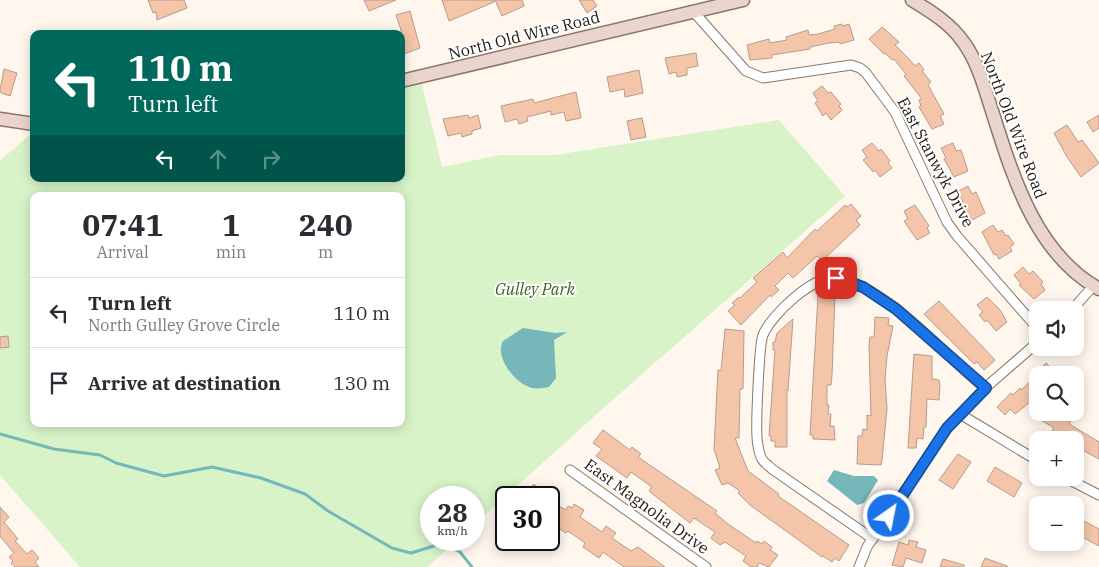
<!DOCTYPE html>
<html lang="en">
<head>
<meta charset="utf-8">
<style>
	body { margin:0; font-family:"IBM Plex Serif",serif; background:#f2f2f3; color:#2b2b33; height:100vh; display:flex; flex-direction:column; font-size:19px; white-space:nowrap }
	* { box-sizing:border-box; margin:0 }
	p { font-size:16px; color:#7c7c81 }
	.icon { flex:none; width:28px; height:28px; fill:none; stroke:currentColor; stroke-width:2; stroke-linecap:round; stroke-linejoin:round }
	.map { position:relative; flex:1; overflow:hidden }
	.side { position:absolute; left:30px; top:192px; width:375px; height:235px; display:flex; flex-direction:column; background:#fff; border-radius:10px; box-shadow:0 2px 12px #0003 }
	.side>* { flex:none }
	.top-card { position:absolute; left:30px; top:30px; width:375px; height:152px; border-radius:10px; box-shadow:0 2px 12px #0003; background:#00695c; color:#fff; overflow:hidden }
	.tools { position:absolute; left:1029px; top:301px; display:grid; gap:10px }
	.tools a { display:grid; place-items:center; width:55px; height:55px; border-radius:10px; background:#fff; box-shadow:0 2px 12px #0003; font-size:25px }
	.speed { position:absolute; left:420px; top:486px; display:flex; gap:10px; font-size:25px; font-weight:700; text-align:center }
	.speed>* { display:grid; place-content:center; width:65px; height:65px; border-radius:50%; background:#fff; box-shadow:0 2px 12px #0003; line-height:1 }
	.speed small { font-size:12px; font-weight:400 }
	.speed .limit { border:2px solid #111; border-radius:8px; background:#fff; color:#111 }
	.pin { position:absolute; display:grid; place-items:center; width:42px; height:42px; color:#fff; margin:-21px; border-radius:10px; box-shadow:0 2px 8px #0006 }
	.me { position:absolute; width:55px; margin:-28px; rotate:33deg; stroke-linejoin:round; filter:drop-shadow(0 0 4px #0008) }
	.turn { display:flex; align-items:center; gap:18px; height:105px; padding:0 15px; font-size:22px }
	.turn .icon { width:65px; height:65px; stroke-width:2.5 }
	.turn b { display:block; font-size:35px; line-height:42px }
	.lanes { display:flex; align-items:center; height:48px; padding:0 15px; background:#0003; justify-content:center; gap:25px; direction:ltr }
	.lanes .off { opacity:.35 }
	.eta { display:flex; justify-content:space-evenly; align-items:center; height:85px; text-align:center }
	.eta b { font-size:30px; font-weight:700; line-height:35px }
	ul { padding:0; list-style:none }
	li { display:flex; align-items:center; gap:15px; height:70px; padding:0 15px; border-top:1px solid #e1e1e2 }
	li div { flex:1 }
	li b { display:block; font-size:19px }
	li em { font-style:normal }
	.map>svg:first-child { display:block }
	.green { fill:#d7f3c7; fill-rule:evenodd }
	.water { fill:#76b7ba }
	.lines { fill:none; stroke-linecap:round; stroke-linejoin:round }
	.stream { stroke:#76b7ba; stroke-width:3 }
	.building { fill:#f5c5aa; stroke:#b59c8d }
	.street-casing { stroke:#8a7864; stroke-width:11 }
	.secondary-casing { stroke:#8a7864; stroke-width:15 }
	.street { stroke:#fff; stroke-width:9 }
	.secondary { stroke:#ebd4ce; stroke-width:12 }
	.route-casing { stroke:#114b97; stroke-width:12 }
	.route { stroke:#1a73e8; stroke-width:9 }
	.labels { text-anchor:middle; stroke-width:4; stroke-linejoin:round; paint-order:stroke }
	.street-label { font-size:16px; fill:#211a12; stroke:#fff }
	.park-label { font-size:16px; font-style:italic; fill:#3f6227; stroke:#fff }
</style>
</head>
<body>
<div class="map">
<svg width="1099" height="567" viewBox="0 0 1099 567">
	<rect width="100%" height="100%" fill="#fff7ee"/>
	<!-- green -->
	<path class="green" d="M420 77 442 167 501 155H555L779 120 845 196 608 404 474 525V498H431V540H457L428 567H80L0 475V161L34 131V179H401V81ZM34 196H401V424H34Z"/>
	<!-- water -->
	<path class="water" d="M523 328 555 333 567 332 554 340 556 378 549 387C544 388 537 389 532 388 516 384 494 358 503 341Z
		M834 470 854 476H874L878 480 864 503 857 505 827 481Z"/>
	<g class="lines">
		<!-- stream -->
		<path class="stream" d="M0 434 54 449 100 455 116 463 164 476 212 467 261 478 305 494 328 511 392 548 411 553 437 545 452 548 460 552 472 567"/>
	</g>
	<!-- building -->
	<path class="building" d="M148 0H184L187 8 157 20 156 12 153 13Z
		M364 0H396L369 11Z
		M442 0H494V2L449 21Z
		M495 0H522L524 6 502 16Z
		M579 0H593L597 6 587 13Z
		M410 11 420 48 401 55V30L396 15Z
		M842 24 843 26 849 24 854 40 840 44 839 42 829 43 810 47V49L772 55V58L750 60 747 45 769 39 770 43 787 40 786 37 808 30 809 35 818 34 835 29 834 26Z
		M882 27 899 42 895 45 909 59 915 66 919 63 924 70 922 71 931 82 928 85 944 114 940 116 944 124 932 129 919 107 921 106 919 100 922 99 904 76 906 74 894 59 892 60 885 53 884 54 869 39Z
		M696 53 698 66 687 68V75L677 77 676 72 669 74 665 58Z
		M4 69 17 73 10 96 1 93 0 90Z
		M639 70 643 93 625 97 624 89 610 92 607 77Z
		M822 86 828 93 831 92 841 104 839 106 842 110 831 120 826 113 823 116 815 103 818 101 813 93Z
		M576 92 581 118 566 121 564 112 551 115V111L527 117 528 121 519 124 517 119 505 122 501 106 533 99 534 103Z
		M468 115 469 118 478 115 481 128 472 131V134L462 137 461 133 448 136 443 119Z
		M1099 115V128L1093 132 1087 122Z
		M642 118 646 137 631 140 627 121Z
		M1067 125 1078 142 1082 140 1099 163 1081 177 1067 157 1054 133Z
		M872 143 879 151 881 149 890 161 888 163 892 168 880 177 875 170 873 172 863 160 867 157 862 150Z
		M953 143 956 151 961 150 968 171 954 177 944 159 946 158 941 148Z
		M968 186 972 194 976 192 985 213 972 220 960 203 963 201 957 192Z
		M851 204 861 216 856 220 860 225 822 261 817 256 793 278 788 273 775 286 779 290 771 297 770 295 741 325 728 311 735 305 732 303 739 297 740 298 757 282 753 278 783 252 787 258 815 229 817 231 845 205 847 207Z
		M915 205 929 226 927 228 930 233 917 240 904 221 908 219 904 211Z
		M993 225 998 232 1002 230 1006 236 1008 235 1014 244 1010 247 1012 251 999 259 996 254 994 255 982 232Z
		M1023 267 1029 274 1033 271 1043 282 1041 284 1045 290 1034 299 1019 285 1021 284 1014 275Z
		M818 295H835L832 375 831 385H827V405H829L828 414H831L830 426H834L835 440 813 439V435H810Z
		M987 297 1000 310 1007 322 996 331 987 320 985 322 979 315 983 312 977 305Z
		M939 301 995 360 984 370 977 362 974 364 924 314Z
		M875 317 889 318 888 325 893 326 887 356 885 379 887 408 882 460 881 465 857 464 858 436H862L863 429 867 430V415L871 416 869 345 870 337H874Z
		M793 319 788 391 787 390V447H775V441H771V436H769L775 350H773V342H775L777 333Z
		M725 329 744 331 743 389H740L739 438H735L748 471 779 494 778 496 849 545 839 561 835 558 832 562 823 556 822 557 750 505 738 493 740 491 728 483 722 485 715 470 720 468 714 449 718 370 721 371Z
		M8 336 9 347 0 348V337Z
		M914 354 932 356V379L939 380 940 385 939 400 927 399 926 427H924L923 439 917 438 916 448H908Z
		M1046 363 1057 375H1042L1038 371Z
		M1038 375V394L1023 408 1015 414 1010 409 1005 415 997 407 1011 393 1013 395 1020 388 1021 390Z
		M1045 412H1060L1072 419 1069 424 1099 442V459L1075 446V440H1059L1050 435 1054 428 1041 420Z
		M603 430 630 450 632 447 641 454 638 457 717 511 715 513 728 524 756 543 757 541 762 544 764 541 772 547 770 550 778 555 769 567 759 563 757 567H751L743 561 746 556 725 542 720 545 711 538 715 532 694 518 690 523 659 499 649 491 652 487 631 472 627 478 596 456 602 449 593 443Z
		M958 454 971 462 953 489 939 480Z
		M995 467 1022 483 1014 497 987 481Z
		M534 484 542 493 538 498H520Z
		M1038 496 1053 505H1032Z
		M574 504 584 510 580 517 602 532 606 526 616 533 612 538 631 551 638 547 665 567H624L603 552 599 558 583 547 585 543 568 531 566 533 558 528 560 524 549 517 557 505 566 510 568 506 572 508Z
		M0 507 9 517 4 522 18 539 15 541 27 554 32 550 39 558 35 562 39 567H15L11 563 13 561 9 557 14 553 0 536Z
		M1080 519 1099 529V546L1075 533Z
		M909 540 918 542 916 547 926 550 922 563 906 558 903 567 892 565 899 542 908 545Z
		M985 558 1007 566V567H981Z
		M943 559 964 565V567H940Z"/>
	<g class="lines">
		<!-- street casing -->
		<g class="street-casing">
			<path id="street" d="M693 11 746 71 763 78 851 65 860 68 866 73 895 112 947 222 957 236 1038 329
				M1072 310 1093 286
				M960 414 1038 461
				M570 470 706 567
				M1066 478 1099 495
				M873 539 772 469C769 466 764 463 762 459 759 454 757 442 757 437 756 424 759 344 763 335 771 315 815 273 838 278 889 288 945 356 985 388
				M859 567 867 547 947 428 985 388 1038 342"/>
		</g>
		<!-- secondary casing -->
		<g class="secondary-casing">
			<path id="secondary" d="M912 0C932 12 951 24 964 43 979 64 985 90 993 114 1013 177 1036 254 1099 289
				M401 81 743 0
				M0 119 34 124"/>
		</g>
		<!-- street -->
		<use href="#street" class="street"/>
		<!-- secondary -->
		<use href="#secondary" class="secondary"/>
	</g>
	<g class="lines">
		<!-- route casing -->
		<g class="route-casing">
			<path id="route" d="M836 278 863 287 896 309 986 388 947 428 889 516"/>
		</g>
		<!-- route -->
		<use href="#route" class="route"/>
	</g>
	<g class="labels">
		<!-- street labels -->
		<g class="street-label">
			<text transform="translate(524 35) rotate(-14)" y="6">North Old Wire Road</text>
			<text transform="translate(1014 125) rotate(69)" y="6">North Old Wire Road</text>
			<text transform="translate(936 162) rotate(62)" y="6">East Stanwyk Drive</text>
			<text transform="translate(647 506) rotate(36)" y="6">East Magnolia Drive</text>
		</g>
		<!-- park labels -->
		<g class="park-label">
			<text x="535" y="295">Gulley Park</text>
		</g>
	</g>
</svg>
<div class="tools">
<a><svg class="icon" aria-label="sound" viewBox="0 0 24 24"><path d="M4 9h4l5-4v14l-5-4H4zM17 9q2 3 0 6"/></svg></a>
<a><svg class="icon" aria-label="search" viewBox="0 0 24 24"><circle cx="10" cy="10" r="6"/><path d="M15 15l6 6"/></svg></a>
<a>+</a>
<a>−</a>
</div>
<div class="speed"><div>28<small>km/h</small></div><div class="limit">30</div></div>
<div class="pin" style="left:836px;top:278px;background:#d93025"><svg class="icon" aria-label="arrive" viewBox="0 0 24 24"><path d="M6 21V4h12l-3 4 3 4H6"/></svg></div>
<svg class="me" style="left:889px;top:516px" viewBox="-20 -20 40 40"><circle r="17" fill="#1a73e8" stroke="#fff" stroke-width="3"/><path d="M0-11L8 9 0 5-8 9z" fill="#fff"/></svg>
<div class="top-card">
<div class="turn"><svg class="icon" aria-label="left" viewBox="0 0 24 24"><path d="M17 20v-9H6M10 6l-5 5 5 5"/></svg><div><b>110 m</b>Turn left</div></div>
<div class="lanes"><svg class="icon" aria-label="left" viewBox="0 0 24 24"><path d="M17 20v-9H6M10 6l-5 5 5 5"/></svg><svg class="icon off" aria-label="ahead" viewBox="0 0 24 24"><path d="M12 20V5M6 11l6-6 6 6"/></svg><svg class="icon off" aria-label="right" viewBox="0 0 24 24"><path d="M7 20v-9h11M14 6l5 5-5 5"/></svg></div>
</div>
<section class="side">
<div class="eta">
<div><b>07:41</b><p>Arrival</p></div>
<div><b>1</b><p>min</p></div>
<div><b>240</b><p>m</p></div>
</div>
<ul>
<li><svg class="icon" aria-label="left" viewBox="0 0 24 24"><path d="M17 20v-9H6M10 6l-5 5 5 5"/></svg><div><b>Turn left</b><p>North Gulley Grove Circle</p></div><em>110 m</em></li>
<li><svg class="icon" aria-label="arrive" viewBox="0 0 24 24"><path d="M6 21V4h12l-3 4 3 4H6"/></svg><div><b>Arrive at destination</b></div><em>130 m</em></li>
</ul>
</section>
</div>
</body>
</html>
